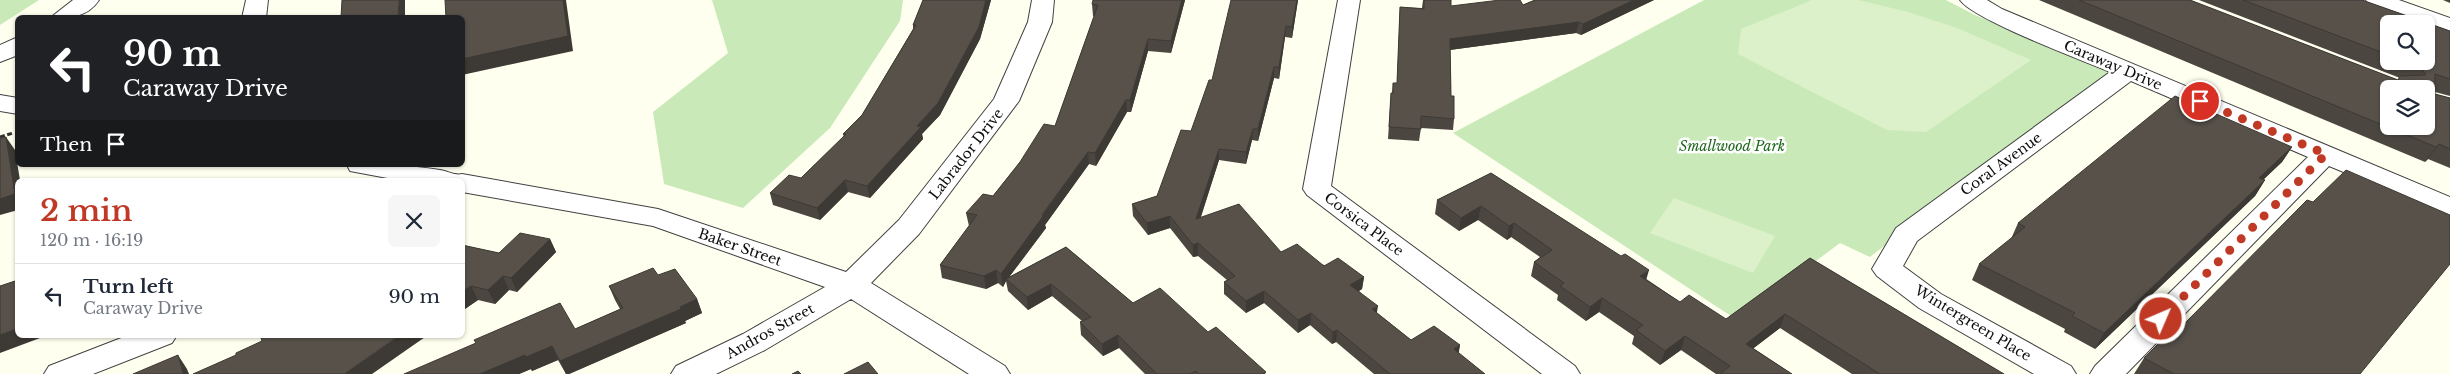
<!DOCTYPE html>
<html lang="en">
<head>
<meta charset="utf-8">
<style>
	body { margin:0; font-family:"Libre Baskerville",serif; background:#f6f6f7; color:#1f2937; height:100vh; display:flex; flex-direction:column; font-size:19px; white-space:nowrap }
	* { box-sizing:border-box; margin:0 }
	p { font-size:16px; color:#747a83 }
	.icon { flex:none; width:28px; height:28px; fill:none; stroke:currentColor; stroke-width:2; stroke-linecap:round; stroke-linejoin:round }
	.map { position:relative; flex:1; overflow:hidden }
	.details { position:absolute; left:15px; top:178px; width:450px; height:160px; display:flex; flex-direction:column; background:#fff; border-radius:8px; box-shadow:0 1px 4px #0004 }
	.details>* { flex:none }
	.hud { position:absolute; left:15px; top:15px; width:450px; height:152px; border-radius:8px; box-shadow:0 1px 4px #0004; background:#202124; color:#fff; overflow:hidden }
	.buttons { position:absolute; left:2380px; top:15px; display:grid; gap:10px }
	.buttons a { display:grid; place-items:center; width:55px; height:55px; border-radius:8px; background:#fff; box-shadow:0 1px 4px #0004; font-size:25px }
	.pin { position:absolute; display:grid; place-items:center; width:42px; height:42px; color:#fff; margin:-21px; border:2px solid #fff; border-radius:50%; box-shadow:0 1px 5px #0007 }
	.me { position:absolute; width:55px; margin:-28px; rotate:45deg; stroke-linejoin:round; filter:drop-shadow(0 0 4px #0008) }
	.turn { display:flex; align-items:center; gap:18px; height:105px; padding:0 25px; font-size:22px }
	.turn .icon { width:65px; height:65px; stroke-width:2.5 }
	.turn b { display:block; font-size:35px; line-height:42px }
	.then { display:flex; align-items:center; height:48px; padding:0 25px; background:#0003; gap:10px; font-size:19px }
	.round { display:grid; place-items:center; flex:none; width:52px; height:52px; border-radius:8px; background:#f6f6f7 }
	.headline { display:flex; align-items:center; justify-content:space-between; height:85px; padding:0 25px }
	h1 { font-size:30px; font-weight:600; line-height:38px; color:#c03924 }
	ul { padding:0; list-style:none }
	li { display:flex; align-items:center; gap:15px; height:65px; padding:0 25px; border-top:1px solid #e0e1e3 }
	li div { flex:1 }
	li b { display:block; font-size:19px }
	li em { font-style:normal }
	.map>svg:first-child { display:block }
	.green { fill:#c9eab8 }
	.pitch { fill:#dcf1ca }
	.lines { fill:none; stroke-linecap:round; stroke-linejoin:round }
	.minor-casing { stroke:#414141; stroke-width:2 }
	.path { stroke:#303030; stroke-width:3; stroke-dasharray:5 2.5; stroke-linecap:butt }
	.minor { fill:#fff; fill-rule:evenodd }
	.wall { fill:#4b4640; fill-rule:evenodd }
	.shaded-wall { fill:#3d3934 }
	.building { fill:#57514a; stroke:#3d3934; fill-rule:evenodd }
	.route { stroke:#c03924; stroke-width:9; stroke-dasharray:0 16.2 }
	.labels { text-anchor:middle; stroke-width:5; stroke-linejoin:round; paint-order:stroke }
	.street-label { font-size:14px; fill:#0e0e0e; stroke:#fff }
	.park-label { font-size:14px; font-style:italic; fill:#1f671d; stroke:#fff }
</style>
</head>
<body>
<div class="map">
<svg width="2450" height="374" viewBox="0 0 2450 374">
	<rect width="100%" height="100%" fill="#ffffef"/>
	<!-- green -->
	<path class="green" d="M0 0H39L0 25Z
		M712 0H903L900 21 830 128 743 208 664 184 653 112 728 53Z
		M1704 0H1946L1975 15 2111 71 1870 257 1840 243 1737 320 1453 133Z"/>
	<!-- pitch -->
	<path class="pitch" d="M1812 0H1858L1908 12 1957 28 2031 60 1926 132 1887 130 1738 54 1741 29Z
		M1674 198 1775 236 1753 273 1650 233Z"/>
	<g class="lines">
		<!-- minor casing -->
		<g class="minor-casing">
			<path id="minor" d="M73 0H99C87 18 69 18 50 18Z
				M246 0H268L266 18H242Z
				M1032 0H1054L1052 22 1019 101 919 234 871 283 1005 366 1010 374H969L851 299 765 350 716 374H671L676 366 743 334 825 287 653 226 462 192V180H398L350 171 347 165C378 165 409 165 440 170 447 171 456 176 462 174L658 209 846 272 899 220 994 99 1028 22Z
				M1338 0H1360L1331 186 1575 366 1580 374H1542L1307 195 1303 189Z
				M1960 0H1987L2002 9 2450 197V216L2329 166 2126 374H2090L2095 366 2308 157 2131 81 1917 241 1903 266 1941 294 2071 366 2076 374H2034L1919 308 1877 276 1872 269 1896 228 2110 72C2082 60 1974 20 1960 0Z
				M2366 0H2399L2450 18V33L2369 5Z
				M18 37V55L0 62V45Z
				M0 95 18 98V114L0 111Z
				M129 335H177L172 343 93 374H44L49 366Z"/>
		</g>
		<!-- path -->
		<path class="path" d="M0 137 13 133"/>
		<!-- minor -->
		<use href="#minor" class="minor"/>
	</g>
	<!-- wall -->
	<path class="wall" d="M923 0H991L980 39 940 115 922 134 923 139 870 198 848 192 820 220 773 205 770 193 801 178 844 137 843 134 862 115 913 29V25Z
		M1185 0 1171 53 1148 51 1131 112H1127L1096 166 1089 164 1045 225 1046 228 1009 277 1066 247 1133 303 1208 332 1266 374H1145L1119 348 1103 356 1081 335 1080 322 1082 321 1052 296 1028 310 1008 291 1006 281 1003 287 998 283 986 289 942 278 940 265 969 226 966 213 993 196 1020 162 1055 126 1094 16H1093L1092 4Z
		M1298 0 1292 38 1285 37 1279 79 1274 78 1258 141 1252 140 1246 164 1219 160 1201 217 1281 252 1364 277 1362 289 1359 291 1377 313 1411 340 1460 345 1458 353 1485 374H1374L1336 342 1332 344 1310 325 1298 333 1264 303 1246 313 1224 294V282L1227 280 1198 256 1193 257 1170 228 1148 235 1133 216 1132 204 1157 196 1191 131 1212 80Z
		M1423 0 1451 6 1523 5 1535 0H1654L1581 35 1576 33 1450 50 1451 96 1454 119 1453 130 1421 128 1419 141 1388 139 1391 93H1392L1393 83H1397L1400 7 1422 8Z
		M2039 0H2190L2398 80 2400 78 2199 0H2362L2450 31V96L2435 92V94L2450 98V168L2428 159 2425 162ZM2389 24 2426 61H2389Z
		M2443 0H2450V3Z
		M2292 147 2282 162 2263 180H2265L2255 196 2095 349 2064 332 2065 329 1972 280 1979 264 2011 239 2018 223Z
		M1491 173 1680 302 1726 319 1810 258 2004 374H1852L1780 328 1753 348 1792 374H1716L1681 350 1660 365 1632 344 1634 336 1599 312 1586 321 1557 300 1558 295 1531 276 1534 262 1540 257 1511 237 1507 240 1478 220 1459 231 1435 214 1437 200Z
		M550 239 556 252 517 292 509 290 495 304 478 300 462 311V245L499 253Z
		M658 275 697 299 702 313 685 321 686 323 569 374H566L558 360 532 371 531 369 519 374H404L575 329 620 309 615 300 609 286Z
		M2182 326 2360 374H2134L2144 358Z"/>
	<!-- shaded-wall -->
	<path class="shaded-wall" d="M399 0H405V18H398Z
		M563 0H566L573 51 462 75V59Z
		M986 0H991L980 39 940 115 922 134 923 139 870 198 867 186 917 126Z
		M1182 0H1185L1171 53V41Z
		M1297 0H1298L1292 38V27Z
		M1634 0H1654L1581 35 1583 24Z
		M1579 22 1576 33 1449 50 1450 39Z
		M1286 26 1285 37 1279 79V67Z
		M1148 39V51L1131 112 1130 100Z
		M1274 67V78L1258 141V129Z
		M1126 100 1127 112 1096 166 1095 153Z
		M1253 129 1252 140 1246 164V152Z
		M6 137 15 150 20 180H18V210L0 215V199Z
		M2439 144 2428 159 2425 162 2436 147Z
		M2292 147 2282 162 2249 193 2259 178Z
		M1219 149V160L1196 231V219Z
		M1088 152 1089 164 1045 225 1046 228 1007 280 1006 279V281L1003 287 1001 274Z
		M845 180 848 192 820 220 817 208Z
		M2265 180 2255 196 2095 349 2104 333Z
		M1481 206 1478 220 1459 231 1461 218Z
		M1170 216V228L1148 235 1147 223Z
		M1514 223 1511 237 1507 240 1509 226Z
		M550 239 556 252 517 292 511 278Z
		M1198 243V256L1193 257V245Z
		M996 270 998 283 986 289 984 276Z
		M1649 270 1645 284 1640 276Z
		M503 276 509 290 495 304 488 290Z
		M1364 277 1362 289 1349 297 1350 285Z
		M1051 284 1052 296 1028 310 1027 297Z
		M471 286 478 300 462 311V292Z
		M1264 291V303L1246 313V301Z
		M1602 298 1599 312 1586 321 1590 307Z
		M697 299 702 313 685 321 686 323 569 374H566L560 361Z
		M1378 306 1376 318 1372 309Z
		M1311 313 1310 325 1298 333V320Z
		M1785 314 1780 328 1741 358 1746 344Z
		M18 328V335H40V338L0 353V335Z
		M1337 330 1336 342 1332 344 1333 332Z
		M400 335H428L372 374H344Z
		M1118 335 1119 348 1103 356 1102 344Z
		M1685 336 1681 350 1660 365 1665 351Z
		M1460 345 1458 358 1454 349Z
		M552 346 558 360 532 371 526 357Z
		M178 355 187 369 189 374H183Z
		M525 355 531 369 519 374H480Z"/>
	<!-- building -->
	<path class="building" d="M342 0H399L398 18H337L341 17Z
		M445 0H563L568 36 462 59V18H446Z
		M923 0H986L979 27 938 103 917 126 921 127 867 186 845 180 817 208 770 193 789 175 801 178 846 134H843L862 115 916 25H913Z
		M1093 0H1182L1171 41 1148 39 1130 100H1126L1095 153 1088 152 1042 215H1044L1001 274 996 270 984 276 940 265 977 215 966 213 983 194 993 196 1020 162 1044 124 1055 126 1098 5 1092 4Z
		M1231 0H1297L1292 27 1286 26 1279 67H1274L1258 129H1253L1246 152 1219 149 1196 219 1239 204 1281 252 1297 244 1324 266 1338 258 1364 277 1350 285 1378 306 1372 309 1411 340 1434 326 1460 345 1454 349 1485 374H1390L1337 330 1333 332 1311 313 1298 320 1264 291 1246 301 1224 282 1235 276 1198 243 1193 245 1170 216 1147 223 1132 204 1157 196 1181 130 1191 131 1209 80H1212Z
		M1424 0H1451V6L1500 0H1520L1523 5 1535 0H1634L1583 24 1579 22 1450 39 1451 96H1454V119L1421 116V129L1389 127 1391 93H1393V83H1397L1400 7 1424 9Z
		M2079 0H2190L2398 80 2400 76 2426 75 2421 68 2404 61H2426V24H2389V55L2243 0H2362L2450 31V79L2435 74V94L2450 98V149L2439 144 2436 147ZM2389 89H2426V126H2389Z
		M2175 96 2292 147 2259 178 2265 180 2104 333 2072 316 2075 313 1979 264 2025 227 2018 223Z
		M6 137 15 194 0 199V138Z
		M2346 170 2450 215V264L2360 374H2174L2144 358 2178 324 2182 326 2307 200 2313 202Z
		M1491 173 1621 256 1625 254 1649 270 1640 276 1680 302 1689 295 1726 319 1810 258 2004 374H1880L1785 314 1746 344 1792 374H1720L1730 366 1685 336 1665 351 1636 330 1643 325 1602 298 1590 307 1560 286 1564 283 1534 262 1552 250 1514 223 1509 226 1481 206 1461 218 1437 200Z
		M520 233 550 239 511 278 503 276 488 290 471 286 462 292V245L499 253Z
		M1066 247 1133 303 1160 288 1208 332 1216 327 1266 372 1263 374H1199L1196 371 1190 374H1157L1118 335 1102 344 1080 322 1091 317 1051 284 1027 297 1006 279Z
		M653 268 658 275 675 269 697 299 680 307 681 309 560 361 552 346 526 357 525 355 480 374H404L476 343 474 340 560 303 575 329 623 308 609 286Z
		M18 280V328L0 335V286Z
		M260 335H309L310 337 312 335H400L344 374H193L236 355V353L262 341Z
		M178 355 183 374H133Z
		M868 362 878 374H844Z
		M798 371 801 374H792Z"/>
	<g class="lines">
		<!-- route -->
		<path class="route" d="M2161 319 2326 154 2200 101"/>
	</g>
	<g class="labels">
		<!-- street labels -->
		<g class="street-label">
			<text transform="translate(2113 65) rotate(23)" y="5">Caraway Drive</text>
			<text transform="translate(966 154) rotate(-52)" y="5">Labrador Drive</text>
			<text transform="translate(2001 164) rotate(-36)" y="5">Coral Avenue</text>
			<text transform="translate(1364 224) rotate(37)" y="5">Corsica Place</text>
			<text transform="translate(740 247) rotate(19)" y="5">Baker Street</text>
			<text transform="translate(1973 323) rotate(31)" y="5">Wintergreen Place</text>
			<text transform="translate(770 331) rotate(-29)" y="5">Andros Street</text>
		</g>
		<!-- park labels -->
		<g class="park-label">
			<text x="1732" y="151">Smallwood Park</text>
		</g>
	</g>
</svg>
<div class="buttons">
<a><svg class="icon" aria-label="search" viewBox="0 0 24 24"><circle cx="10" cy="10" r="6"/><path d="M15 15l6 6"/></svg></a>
<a><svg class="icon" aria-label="layers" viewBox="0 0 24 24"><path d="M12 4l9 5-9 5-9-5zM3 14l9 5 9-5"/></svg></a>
</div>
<div class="pin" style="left:2200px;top:101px;background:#d93025"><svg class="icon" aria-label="arrive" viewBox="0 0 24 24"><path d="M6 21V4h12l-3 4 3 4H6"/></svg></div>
<svg class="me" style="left:2161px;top:319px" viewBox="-20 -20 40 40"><circle r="17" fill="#c03924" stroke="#fff" stroke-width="3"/><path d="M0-11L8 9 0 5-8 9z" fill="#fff"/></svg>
<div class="hud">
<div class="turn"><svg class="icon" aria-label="left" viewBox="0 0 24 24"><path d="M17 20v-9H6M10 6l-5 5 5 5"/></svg><div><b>90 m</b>Caraway Drive</div></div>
<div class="then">Then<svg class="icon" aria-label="arrive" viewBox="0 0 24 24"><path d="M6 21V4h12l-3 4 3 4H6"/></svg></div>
</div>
<section class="details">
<div class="headline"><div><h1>2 min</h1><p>120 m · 16:19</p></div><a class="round"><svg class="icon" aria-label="close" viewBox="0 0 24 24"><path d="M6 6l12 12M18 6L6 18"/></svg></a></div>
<ul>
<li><svg class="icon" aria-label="left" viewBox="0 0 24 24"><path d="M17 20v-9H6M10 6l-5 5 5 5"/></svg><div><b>Turn left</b><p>Caraway Drive</p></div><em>90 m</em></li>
</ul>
</section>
</div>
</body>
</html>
